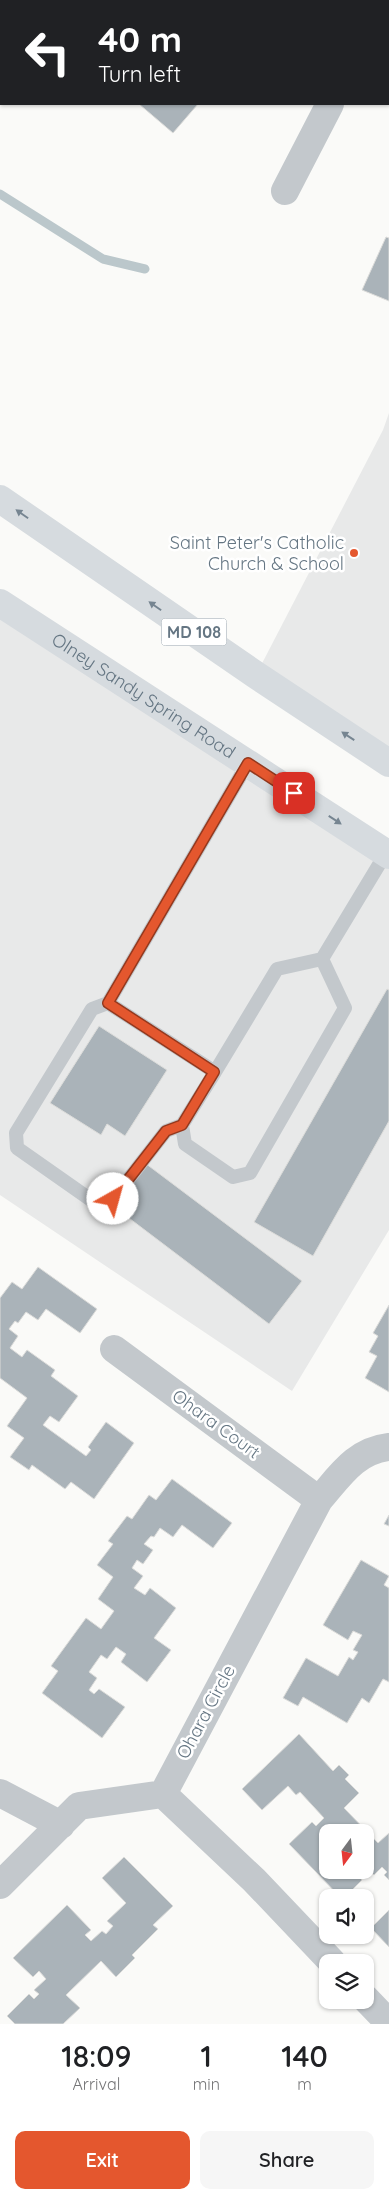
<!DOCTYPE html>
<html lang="en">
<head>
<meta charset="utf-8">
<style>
	body { margin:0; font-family:Quicksand,sans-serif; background:#f6f6f6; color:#202124; height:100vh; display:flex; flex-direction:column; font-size:19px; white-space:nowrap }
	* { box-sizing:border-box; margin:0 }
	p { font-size:16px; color:#757577 }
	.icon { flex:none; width:28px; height:28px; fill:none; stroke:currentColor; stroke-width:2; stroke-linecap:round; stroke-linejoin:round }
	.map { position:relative; height:2024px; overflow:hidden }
	.panel { display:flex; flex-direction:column; background:#fff; flex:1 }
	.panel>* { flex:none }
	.banner { position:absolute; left:0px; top:0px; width:390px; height:105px; box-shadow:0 1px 4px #0004; background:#202124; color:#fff; overflow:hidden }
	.needle { width:32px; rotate:195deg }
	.tools { position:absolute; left:319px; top:1824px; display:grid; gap:10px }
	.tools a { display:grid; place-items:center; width:55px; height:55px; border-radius:10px; background:#fff; box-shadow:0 1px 4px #0004; font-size:25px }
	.pin { position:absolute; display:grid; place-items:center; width:42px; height:42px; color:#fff; margin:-21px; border-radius:10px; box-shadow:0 2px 8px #0006 }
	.me { position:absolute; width:55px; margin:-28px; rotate:38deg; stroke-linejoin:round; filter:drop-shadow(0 0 4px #0008) }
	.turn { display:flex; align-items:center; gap:18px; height:105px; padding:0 15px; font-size:22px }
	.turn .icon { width:65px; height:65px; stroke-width:2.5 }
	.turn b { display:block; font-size:35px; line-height:42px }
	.eta { display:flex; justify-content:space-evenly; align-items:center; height:85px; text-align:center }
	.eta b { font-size:30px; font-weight:600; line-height:35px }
	.cta { display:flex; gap:10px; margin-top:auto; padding:10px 15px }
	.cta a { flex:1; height:58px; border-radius:10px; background:#e4572e; color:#fff; font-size:20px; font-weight:600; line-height:58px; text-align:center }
	.cta a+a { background:#f6f6f6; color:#202124 }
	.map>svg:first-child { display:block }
	.built { fill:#e8e9e9 }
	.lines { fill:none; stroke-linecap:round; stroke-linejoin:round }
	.stream { stroke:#bbc7cb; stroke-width:9 }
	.building { fill:#aab3b9; stroke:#dcdcda }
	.lane { stroke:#c3c8cc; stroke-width:14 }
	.street { stroke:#c3c8cc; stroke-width:28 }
	.primary { stroke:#d6dbdf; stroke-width:28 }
	.oneway { fill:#768591 }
	.route-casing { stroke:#94391e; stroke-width:12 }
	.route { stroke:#e4572e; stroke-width:9 }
	.poi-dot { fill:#e4572e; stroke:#fff; stroke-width:2 }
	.labels { text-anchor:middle; stroke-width:5; stroke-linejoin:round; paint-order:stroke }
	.shield { fill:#fff; stroke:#939fa8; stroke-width:1 }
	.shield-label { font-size:16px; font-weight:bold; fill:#657683 }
	.poi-label { font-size:18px; fill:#657683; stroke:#fff; text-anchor:end }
	.street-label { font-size:18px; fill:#657683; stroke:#fff }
</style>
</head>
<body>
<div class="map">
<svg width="389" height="2024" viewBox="0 0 389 2024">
	<rect width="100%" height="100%" fill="#fafaf8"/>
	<!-- built -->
	<path class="built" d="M389 413V760L256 675 383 430Z
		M0 603 389 855V1230L292 1391 0 1195Z"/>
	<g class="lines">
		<!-- stream -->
		<path class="stream" d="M0 194 103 259 145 269"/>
	</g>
	<!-- building -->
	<path class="building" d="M68 0H112L68 1Z
		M257 0H303L256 1Z
		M139 104H198L173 133Z
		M386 237 389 238V301L362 290Z
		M387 989 389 990V1121L313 1256 254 1222Z
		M99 1026 167 1070 125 1136 107 1124 101 1135 50 1103Z
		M145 1163 302 1281 269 1324 113 1206Z
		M38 1267 97 1309 80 1333 46 1309 38 1320 26 1312 18 1323 15 1321 9 1329 18 1336 10 1348 22 1357 27 1350 55 1370 51 1376 78 1396 59 1422 50 1416 43 1425 86 1456 91 1450 88 1447 106 1422 134 1443 94 1499 71 1482 65 1489 32 1465 29 1470 10 1457 24 1438 7 1426 27 1398 0 1378V1298L12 1282 22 1289Z
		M389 1305V1392L365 1378 377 1356 369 1352 378 1336 373 1333Z
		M172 1479 232 1523 213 1548 182 1525 173 1537 160 1528 154 1537 151 1536 144 1544 153 1550 143 1564 137 1560 132 1568 143 1576 134 1588 145 1595 150 1588 176 1608 154 1638 171 1650 147 1682 121 1662 126 1654 116 1647 107 1659 101 1655 89 1672 97 1678 89 1690 94 1694 99 1689 125 1707 102 1738 42 1693 58 1671 51 1666 86 1618 101 1629 114 1611 98 1599 113 1577 97 1565 113 1544 108 1541 127 1516 132 1519 149 1495 156 1500Z
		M389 1515V1526L384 1524Z
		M361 1560 389 1576 384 1585 389 1588V1682L383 1679 369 1703 362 1698 347 1723 303 1697 298 1706 283 1698 306 1658 338 1676 349 1657 353 1660 358 1652 353 1650 362 1635 353 1631 348 1640 323 1625Z
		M299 1734 333 1771 339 1765 349 1775 345 1779 359 1793 344 1808 378 1843 389 1833V1880L384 1875 387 1872 382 1867 374 1875 365 1866V1832H328V1870H360L356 1874 362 1880 344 1898H341L289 1844 312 1822 316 1826 324 1818 300 1792 296 1795 288 1786 262 1810 242 1789Z
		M124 1857 173 1906 153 1925 158 1929 132 1955 135 1958 116 1977 101 1961 66 1995 80 2008 63 2024H15L7 2016 29 1994 34 1999 39 1994 34 1990 46 1979 39 1971 33 1977 13 1958 67 1905 91 1930 85 1935 91 1941 102 1931 106 1934 113 1926 107 1921 126 1903 102 1878Z
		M389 1910V1947L371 1928Z"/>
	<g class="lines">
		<!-- lane -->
		<path class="lane" d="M248 763 108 1003 215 1072 182 1125 185 1144 233 1177 250 1173 345 1008 322 959 386 853
			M108 1003 92 1009 16 1133 17 1148 94 1202 113 1199 166 1131 182 1125
			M215 1072 277 969 322 959"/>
		<!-- street -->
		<path class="street" d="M384 1V0
			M285 191 330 104
			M114 1349 319 1500
			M0 1793 61 1825
			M0 1885 79 1806 163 1794
			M332 1962 254 1880 163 1794 319 1500C340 1476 355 1451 389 1447
			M365 1998 389 2023"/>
		<!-- primary -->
		<g class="primary">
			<path d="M0 499 256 675 389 763"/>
			<path id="s1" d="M0 603 389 855"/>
		</g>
	</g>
	<!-- one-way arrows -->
	<defs><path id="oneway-solid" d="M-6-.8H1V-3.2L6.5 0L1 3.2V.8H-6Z" transform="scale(1.25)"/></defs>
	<g class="oneway">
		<use href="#oneway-solid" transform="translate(22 514) rotate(-145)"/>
		<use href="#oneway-solid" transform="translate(155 606) rotate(-145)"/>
		<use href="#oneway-solid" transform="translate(348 736) rotate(-147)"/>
		<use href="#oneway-solid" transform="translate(335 820) rotate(33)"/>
	</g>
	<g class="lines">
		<!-- route casing -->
		<g class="route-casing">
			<path id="route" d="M113 1199 166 1131 182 1125 214 1072 108 1003 248 763 294 793"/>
		</g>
		<!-- route -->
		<use href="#route" class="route"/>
	</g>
	<!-- markers -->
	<circle class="poi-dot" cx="354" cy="553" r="5"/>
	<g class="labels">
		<!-- shield labels -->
		<rect class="shield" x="161.5" y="618.5" width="65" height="27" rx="4"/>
		<g class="shield-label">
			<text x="194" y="638">MD 108</text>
		</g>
		<!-- poi labels -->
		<g class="poi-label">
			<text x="344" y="549">Saint Peter's Catholic<tspan x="344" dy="21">Church &amp; School</tspan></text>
		</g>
		<!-- street labels -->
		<g class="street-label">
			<text dy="6" stroke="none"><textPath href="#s1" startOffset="171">Olney Sandy Spring Road</textPath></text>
			<text transform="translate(216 1424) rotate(36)" y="6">Ohara Court</text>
			<text transform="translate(206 1712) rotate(-62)" y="6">Ohara Circle</text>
		</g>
	</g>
</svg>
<div class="tools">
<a><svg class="needle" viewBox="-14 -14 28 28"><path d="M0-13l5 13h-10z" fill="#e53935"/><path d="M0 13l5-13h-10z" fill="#757577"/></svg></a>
<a><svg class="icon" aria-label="sound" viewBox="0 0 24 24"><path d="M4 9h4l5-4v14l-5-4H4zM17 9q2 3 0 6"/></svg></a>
<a><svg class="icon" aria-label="layers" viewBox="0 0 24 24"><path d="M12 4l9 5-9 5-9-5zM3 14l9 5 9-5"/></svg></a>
</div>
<div class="pin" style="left:294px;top:793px;background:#d93025"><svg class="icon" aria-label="arrive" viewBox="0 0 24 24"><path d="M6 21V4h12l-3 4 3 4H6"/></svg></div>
<svg class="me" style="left:113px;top:1199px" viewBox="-20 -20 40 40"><circle r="19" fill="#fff"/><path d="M0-13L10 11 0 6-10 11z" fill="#e4572e"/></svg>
<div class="banner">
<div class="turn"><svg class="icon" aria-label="left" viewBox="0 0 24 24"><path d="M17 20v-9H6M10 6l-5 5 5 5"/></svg><div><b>40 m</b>Turn left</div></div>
</div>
</div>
<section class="panel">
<div class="eta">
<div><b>18:09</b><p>Arrival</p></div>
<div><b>1</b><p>min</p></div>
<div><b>140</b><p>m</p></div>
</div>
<div class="cta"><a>Exit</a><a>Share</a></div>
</section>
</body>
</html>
